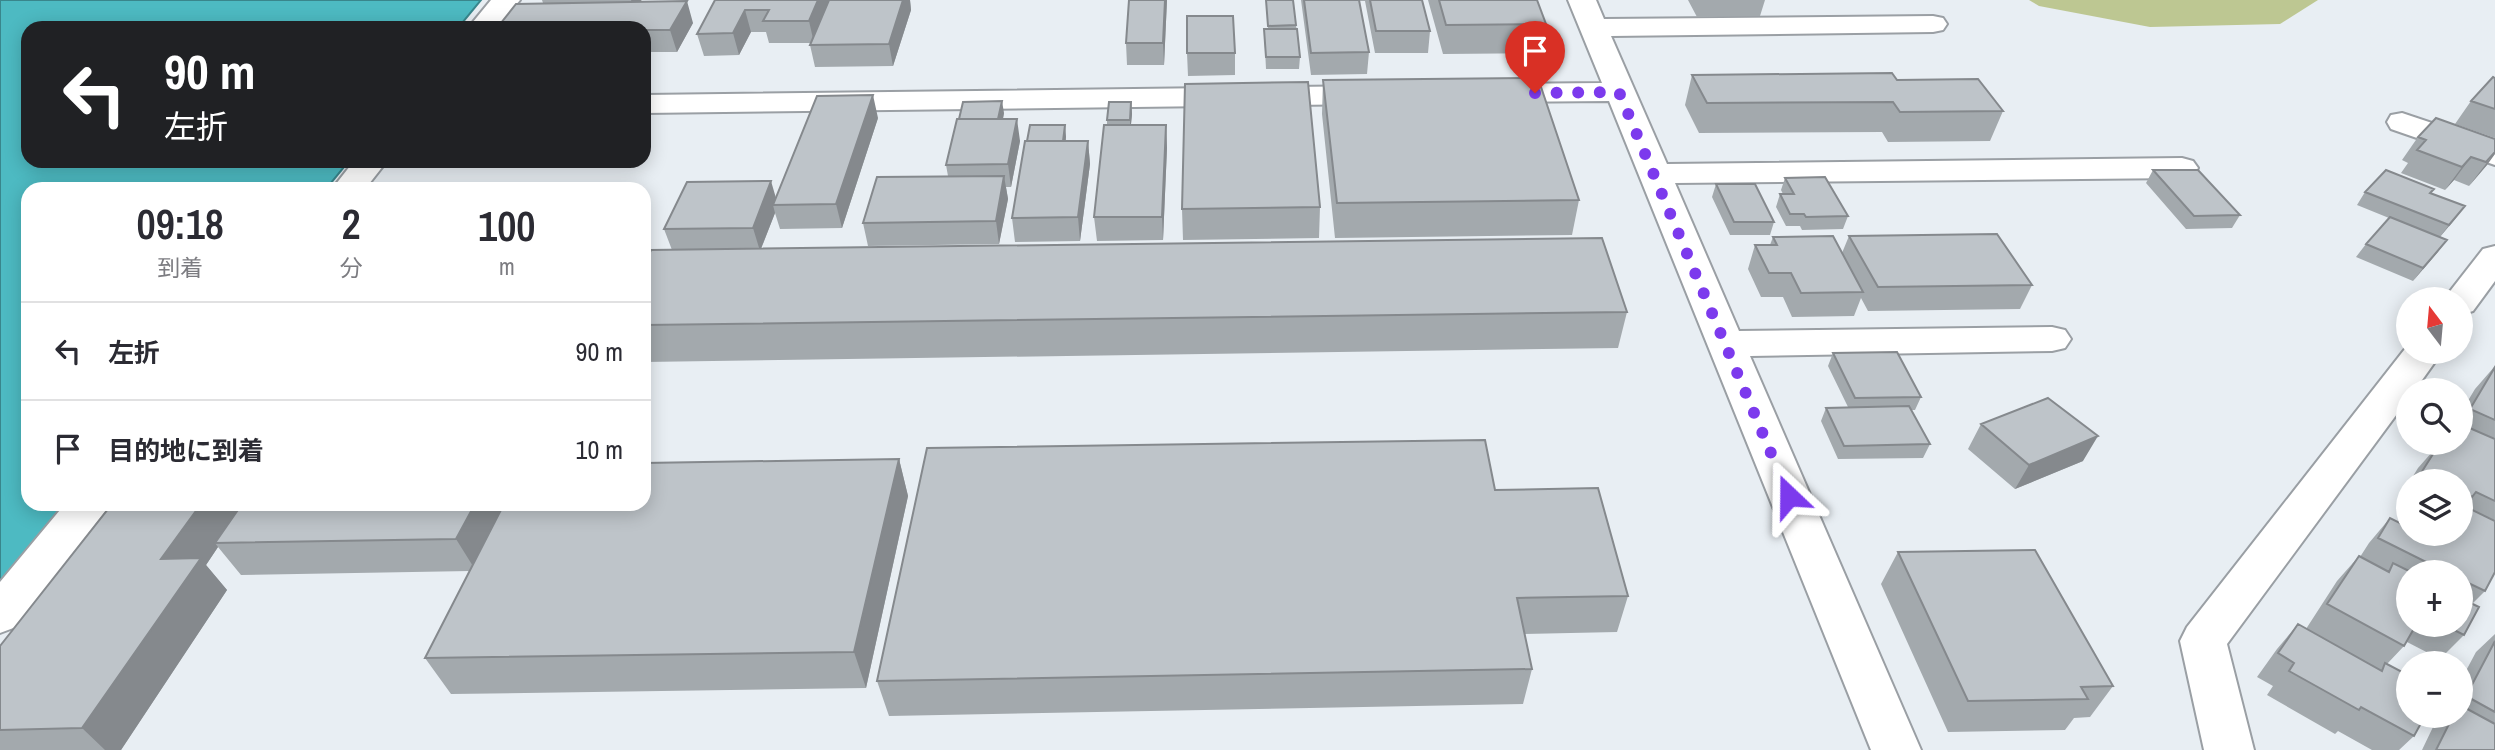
<!DOCTYPE html>
<html lang="ja">
<head>
<meta charset="utf-8">
<style>
	body { margin:0; font-family:"Archivo Narrow","Noto Sans JP",sans-serif; background:#f7f7f7; color:#2b2b33; height:100vh; display:flex; flex-direction:column; font-size:26px; white-space:nowrap }
	* { box-sizing:border-box; margin:0 }
	p { font-size:23px; color:#7c7c81 }
	.icon { flex:none; width:38px; height:38px; fill:none; stroke:currentColor; stroke-width:2; stroke-linecap:round; stroke-linejoin:round }
	.map { position:relative; flex:1; overflow:hidden }
	.details { position:absolute; left:21px; top:182px; width:630px; height:329px; display:flex; flex-direction:column; background:#fff; border-radius:21px; box-shadow:0 4px 18px #0003 }
	.details>* { flex:none }
	.guide { position:absolute; left:21px; top:21px; width:630px; height:147px; border-radius:21px; box-shadow:0 4px 18px #0003; background:#202124; color:#fff; overflow:hidden }
	.needle { width:46px; rotate:344deg }
	.fabs { position:absolute; left:2396px; top:287px; display:grid; gap:14px }
	.fabs a { display:grid; place-items:center; width:77px; height:77px; border-radius:50%; background:#fff; box-shadow:0 4px 18px #0003; font-size:35px }
	.pin { position:absolute; display:grid; place-items:center; width:60px; height:60px; color:#fff; margin:-72px -30px; border-radius:50% 50% 50% 0; rotate:-45deg; box-shadow:0 0 7px #0007 }
	.pin .icon { rotate:45deg }
	.me { position:absolute; width:77px; margin:-38px; rotate:337deg; stroke-linejoin:round; filter:drop-shadow(0 0 5px #0008) }
	.turn { display:flex; align-items:center; gap:24px; height:147px; padding:0 28px; font-size:32px }
	.turn .icon { width:91px; height:91px; stroke-width:2.5 }
	.turn b { display:block; font-size:49px; line-height:60px }
	.eta { display:flex; justify-content:space-evenly; align-items:center; height:119px; text-align:center }
	.eta b { font-size:42px; font-weight:600; line-height:49px }
	ul { padding:0; list-style:none }
	li { display:flex; align-items:center; gap:21px; height:98px; padding:0 28px; border-top:2px solid #e1e1e2 }
	li div { flex:1 }
	li b { display:block; font-size:26px }
	li em { font-style:normal }
	.map>svg:first-child { display:block }
	.green { fill:#bdc792 }
	.water { fill:#4dbac2; stroke:#39868c; stroke-width:2 }
	.lines { fill:none; stroke-linecap:round; stroke-linejoin:round }
	.minor-casing { stroke:#9a9fa4; stroke-width:4 }
	.minor { fill:#fff; fill-rule:evenodd }
	.wall { fill:#a3a9ad; fill-rule:evenodd }
	.shaded-wall { fill:#85898d }
	.building { fill:#bec4c9; stroke:#85898d; stroke-width:2 }
	.route { stroke:#7c3aed; stroke-width:12; stroke-dasharray:0 21.6 }
</style>
</head>
<body>
<div class="map">
<svg width="2495" height="750" viewBox="0 0 2495 750">
	<rect width="100%" height="100%" fill="#e8eef3"/>
	<!-- green -->
	<path class="green" d="M2029 0H2318L2280 24 2150 27 2039 6Z"/>
	<!-- water -->
	<path class="water" d="M0 0H481L458 28H28V161H349L326 189H28V504H66L0 584Z"/>
	<g class="lines">
		<!-- minor casing -->
		<g class="minor-casing">
			<path id="minor" d="M491 0H520L497 28H468Z
				M1568 0H1596L1604 19 1933 16 1943 18 1947 24 1943 30 1933 32 1611 36 1667 164 2182 158 2193 161 2198 168 2193 175 2182 178 1675 183 1739 331 2052 327 2065 330 2071 339 2065 348 2052 351 1750 356 1921 750H1871L1609 101 1491 102 1480 99 1476 93 1480 87 1491 84 1602 83Z
				M1375 86 1386 89 1390 95 1386 101 1375 104 644 113V95Z
				M2402 113 2495 144V165L2391 129 2387 122 2391 115Z
				M354 161H387L365 189H332Z
				M2495 246V281L2473 311 2460 315V299H2444L2483 249Z
				M2408 345V352H2442L2415 390H2408V399L2227 644 2254 750H2204L2180 641 2187 627Z
				M65 504H111L16 627 0 633V582Z"/>
		</g>
		<!-- minor -->
		<use href="#minor" class="minor"/>
	</g>
	<!-- wall -->
	<path class="wall" d="M542 0H641L642 2 693 23 677 52H648L645 57H644V28L543 3Z
		M715 0H910L911 10 893 66 815 67 810 45 811 43H769L766 32H751L739 55 704 56 697 34Z
		M1129 0H1167L1164 65H1127L1126 43Z
		M1266 0 1296 25 1300 57 1299 69H1266L1264 29H1268Z
		M1301 0H1422L1430 31 1428 53H1375L1365 1H1359L1369 52 1367 74 1311 75Z
		M1428 0H1537L1546 24 1541 53 1443 54Z
		M1688 0H1765L1760 16 1697 17Z
		M1187 53H1235V75L1188 76Z
		M1692 75 1897 80 2003 111 1990 141 1888 142 1882 132 1699 133 1685 105Z
		M2495 78V138L2455 124 2471 101Z
		M1323 80 1579 200 1572 235 1335 238 1322 114Z
		M1131 102 1132 114 1131 125H1166L1167 148 1163 240 1097 241 1094 217 1107 125V120Z
		M1004 113 1003 119 1020 141 1011 187H1006L1008 199 999 244 868 246 863 223 948 176 946 165 959 119Z
		M878 118 842 228 780 229 775 213 761 249 1627 312 1618 348 644 362V266L672 250 664 229 776 197Z
		M1065 125 1066 141H1088L1090 164 1080 241 1015 242 1012 218Z
		M2418 137 2495 139 2487 165 2469 186 2454 180 2445 190 2401 173 2408 163 2402 160Z
		M2153 170 2240 215 2232 228 2186 229 2146 183Z
		M1785 178 1848 216 1843 229 1802 230 1800 226H1786L1776 207 1780 194H1783L1781 190Z
		M1716 184 1774 222 1770 235H1730L1712 197Z
		M2434 189 2431 193 2465 206 2440 237 2447 240 2413 281 2356 257 2366 244 2389 218 2357 205 2365 192Z
		M1320 207 1319 238 1183 240 1182 209Z
		M1849 236 2032 285 2020 309 1868 311 1861 298 1854 316 1792 317 1783 297H1761L1748 269 1755 245H1770L1773 237 1842 253Z
		M1833 353 1921 397 1915 410H1911L1930 444 1923 458 1838 459 1821 421 1826 408 1848 407 1828 366Z
		M2495 366V572L2485 591 2472 604 2464 635 2440 659 2407 642 2404 646 2387 664 2414 736 2399 750H2372L2338 731 2335 734 2267 695 2273 686 2257 677 2277 649 2298 624 2306 629 2337 581 2359 556 2360 557 2369 543 2390 518 2408 534H2460V481H2410L2418 468 2440 443 2447 447 2450 443H2460V414L2475 389ZM2408 572H2460V625H2408Z
		M1981 424 2083 461 2015 489 1968 449Z
		M899 459 908 496 866 688 451 694 425 658 470 571 241 575 218 547 206 565 227 590 121 750H0V646L112 504H644Z
		M2408 485V501L2400 497Z
		M1495 490 1628 596 1617 632 1524 634 1532 669 1523 704 889 716 877 681Z
		M1898 552 2113 686 2090 717 2074 718 2065 730 1948 732 1881 584Z
		M2495 634V750H2422L2433 727 2441 720 2443 716H2460V682L2476 652Z"/>
	<!-- shaded-wall -->
	<path class="shaded-wall" d="M631 0H641L645 9 638 20Z
		M818 0H832L814 43 809 21Z
		M903 0H910L911 10 893 66 889 44Z
		M1165 0H1167L1164 65 1163 43Z
		M687 1 693 23 677 52 670 30Z
		M745 10 751 32 739 55 733 33Z
		M644 41 648 52 645 57 644 54Z
		M873 95 878 118 842 228 836 204Z
		M1002 101 1004 113 999 138 997 125Z
		M1131 102 1132 114 1130 133V120Z
		M1017 119 1020 141 1011 187 1008 164Z
		M1065 125 1066 137 1064 153 1063 141Z
		M1166 125 1167 148 1163 240 1162 217Z
		M1088 141 1090 164 1080 241 1078 217Z
		M2495 152V154L2487 165 2469 186Z
		M2471 157 2454 180 2445 190 2462 167Z
		M1004 176 1008 199 999 244 996 221Z
		M771 181 778 205H773L775 213 760 251 753 228Z
		M2465 206 2455 219 2439 238 2449 225Z
		M2447 240 2437 253 2413 281 2423 268Z
		M2098 436 2083 461 2015 489 2029 465Z
		M899 459 908 496 866 688 854 652Z
		M201 504H248L215 543 218 547 206 565 227 590 121 750H105L82 728 161 559Z
		M475 504H509L476 571 456 539Z"/>
	<!-- building -->
	<path class="building" d="M715 0H818L809 21H763L769 10H745L733 33 697 34Z
		M829 0H903L889 44 810 45Z
		M1129 0H1165L1163 43H1126Z
		M1266 0H1293L1296 25 1268 26Z
		M1304 0H1359L1369 52 1311 53Z
		M1370 0H1422L1430 31H1376Z
		M1439 0H1537L1546 24 1446 25Z
		M687 1 670 30H644V28H497L516 4Z
		M1187 16H1233L1235 53H1187Z
		M1264 29H1297L1300 57H1266Z
		M1892 73 1897 80 1978 79 2003 111 1900 112 1893 102 1707 103 1692 75Z
		M2493 77 2495 78V109L2471 101Z
		M1538 78 1579 200 1337 203 1323 80Z
		M1308 82 1320 207 1182 209 1185 84Z
		M873 95 836 204 773 205 817 96Z
		M1002 101 998 119H959L963 102Z
		M1109 102H1131L1130 120H1107Z
		M2436 118 2495 139V152L2486 162 2471 157 2462 167 2417 150 2426 140 2418 137Z
		M957 119H1017L1008 164 946 165Z
		M1030 125H1065L1063 141H1027Z
		M1104 125H1166L1162 217H1094Z
		M1025 141H1088L1078 217 1012 218Z
		M2153 170H2198L2240 215 2194 216Z
		M2386 170 2434 189 2430 193 2465 206 2449 225 2365 192Z
		M1004 176 996 221 863 223 877 177Z
		M1825 177 1848 216 1806 217 1804 214H1790L1780 194H1794L1785 178Z
		M771 181 753 228 664 229 687 182Z
		M1716 184H1755L1774 222H1734Z
		M2390 217 2447 240 2423 268 2366 244Z
		M1997 234 2032 285 1878 287 1849 236Z
		M1833 236 1863 292 1801 293 1791 273H1769L1755 245H1777L1773 237Z
		M1602 238 1627 312 644 325V266L651 250Z
		M1897 352 1921 397 1855 398 1833 353Z
		M2495 367V420L2470 409Z
		M2048 398 2098 436 2029 465 1981 424Z
		M1909 406 1930 444 1844 446 1826 408Z
		M2465 426 2495 439V501L2476 492 2472 497 2460 491V481H2439L2421 473 2440 443 2452 449 2455 443H2460V434Z
		M1485 440 1495 490 1598 488 1628 596 1517 598 1532 669 877 681 927 448Z
		M899 459 854 652 425 658 504 504H644V463Z
		M112 504H201L161 559 201 558 82 728 0 730V646Z
		M242 504H475L456 539 215 543Z
		M2460 504 2495 521V572L2485 591 2460 579V572H2446L2378 538 2390 518 2408 527V534H2460Z
		M2035 550 2113 686 2081 687 2088 699 1968 701 1898 552Z
		M2359 556 2389 572 2393 563 2411 572H2408V625H2416L2404 646 2327 604Z
		M2460 598 2479 607 2464 635 2444 625H2460Z
		M2298 624 2382 671 2385 663 2408 675V716H2425L2414 736 2361 707 2359 710 2289 671 2294 663 2278 653Z
		M2495 641V712L2466 696Z
		M2460 705 2495 724V750H2436L2453 716H2460Z"/>
	<g class="lines">
		<!-- route -->
		<path class="route" d="M1535 93 1619 92 1789 496"/>
	</g>
</svg>
<div class="fabs">
<a><svg class="needle" viewBox="-14 -14 28 28"><path d="M0-13l5 13h-10z" fill="#e53935"/><path d="M0 13l5-13h-10z" fill="#7c7c81"/></svg></a>
<a><svg class="icon" aria-label="search" viewBox="0 0 24 24"><circle cx="10" cy="10" r="6"/><path d="M15 15l6 6"/></svg></a>
<a><svg class="icon" aria-label="layers" viewBox="0 0 24 24"><path d="M12 4l9 5-9 5-9-5zM3 14l9 5 9-5"/></svg></a>
<a>+</a>
<a>−</a>
</div>
<div class="pin" style="left:1535px;top:93px;background:#d93025"><svg class="icon" aria-label="arrive" viewBox="0 0 24 24"><path d="M6 21V4h12l-3 4 3 4H6"/></svg></div>
<svg class="me" style="left:1789px;top:496px" viewBox="-20 -20 40 40"><path d="M0-17L14 15 0 8-14 15z" fill="#7c3aed" stroke="#fff" stroke-width="4"/></svg>
<div class="guide">
<div class="turn"><svg class="icon" aria-label="left" viewBox="0 0 24 24"><path d="M17 20v-9H6M10 6l-5 5 5 5"/></svg><div><b>90 m</b>左折</div></div>
</div>
<section class="details">
<div class="eta">
<div><b>09:18</b><p>到着</p></div>
<div><b>2</b><p>分</p></div>
<div><b>100</b><p>m</p></div>
</div>
<ul>
<li><svg class="icon" aria-label="left" viewBox="0 0 24 24"><path d="M17 20v-9H6M10 6l-5 5 5 5"/></svg><div><b>左折</b></div><em>90 m</em></li>
<li><svg class="icon" aria-label="arrive" viewBox="0 0 24 24"><path d="M6 21V4h12l-3 4 3 4H6"/></svg><div><b>目的地に到着</b></div><em>10 m</em></li>
</ul>
</section>
</div>
</body>
</html>
